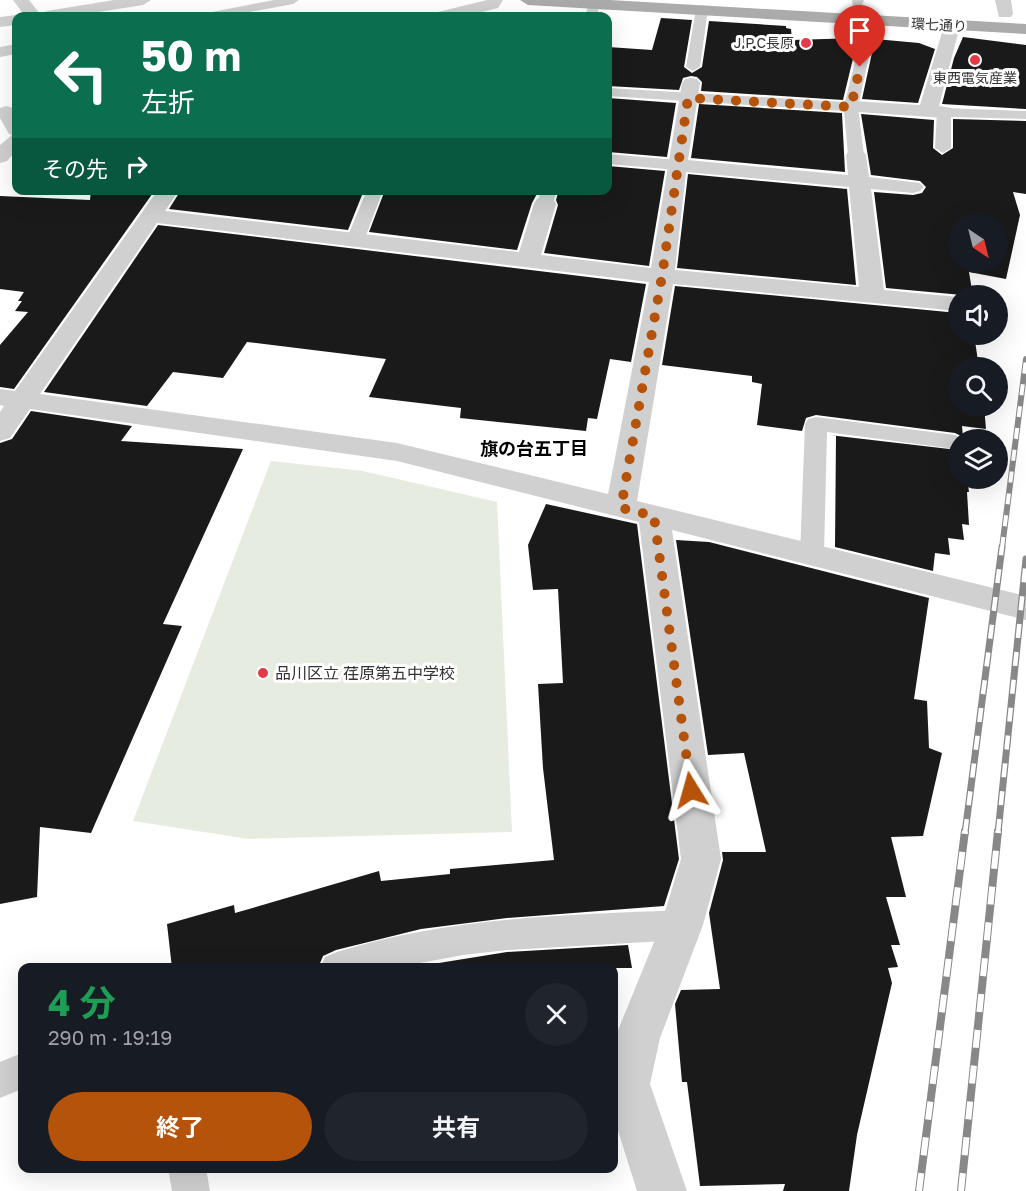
<!DOCTYPE html>
<html lang="ja">
<head>
<meta charset="utf-8">
<style>
	body { margin:0; font-family:"Golos Text","Noto Sans JP",sans-serif; background:#20242c; color:#f1f3f6; height:100vh; display:flex; flex-direction:column; font-size:22px; white-space:nowrap }
	* { box-sizing:border-box; margin:0 }
	p { font-size:20px; color:#9ea1a6 }
	.icon { flex:none; width:33px; height:33px; fill:none; stroke:currentColor; stroke-width:2; stroke-linecap:round; stroke-linejoin:round }
	.map { position:relative; flex:1; overflow:hidden }
	.drawer { position:absolute; left:18px; top:963px; width:600px; height:210px; display:flex; flex-direction:column; background:#171b24; border-radius:12px; box-shadow:0 6px 24px #0002 }
	.drawer>* { flex:none }
	.banner { position:absolute; left:12px; top:12px; width:600px; height:183px; border-radius:12px; box-shadow:0 6px 24px #0002; background:#0b6e4f; color:#fff; overflow:hidden }
	.needle { width:39px; rotate:145deg }
	.fabs { position:absolute; left:948px; top:213px; display:grid; gap:12px }
	.fabs a { display:grid; place-items:center; width:60px; height:60px; border-radius:50%; background:#171b24; box-shadow:0 6px 24px #0002; font-size:30px }
	.pin { position:absolute; display:grid; place-items:center; width:51px; height:51px; color:#fff; margin:-62px -26px; border-radius:50% 50% 50% 0; rotate:-45deg; box-shadow:0 0 6px #0007 }
	.pin .icon { rotate:45deg }
	.me { position:absolute; width:66px; margin:-33px; rotate:352deg; stroke-linejoin:round; filter:drop-shadow(0 0 4px #0008) }
	.turn { display:flex; align-items:center; gap:21px; height:126px; padding:0 30px; font-size:27px }
	.turn .icon { width:78px; height:78px; stroke-width:2.5 }
	.turn b { display:block; font-size:42px; line-height:51px }
	.then { display:flex; align-items:center; height:57px; padding:0 30px; background:#0003; gap:12px; font-size:22px }
	.round { display:grid; place-items:center; flex:none; width:63px; height:63px; border-radius:32px; background:#20242c }
	.overview { display:flex; align-items:center; justify-content:space-between; height:102px; padding:0 30px }
	h1 { font-size:36px; font-weight:700; line-height:45px; color:#1e9e55 }
	.cta { display:flex; gap:12px; margin-top:auto; padding:12px 30px }
	.cta a { flex:1; height:69px; border-radius:36px; background:#b45309; color:#fff; font-size:24px; font-weight:700; line-height:69px; text-align:center }
	.cta a+a { background:#20242c; color:#f1f3f6 }
	.map>svg:first-child { display:block }
	.green { fill:#e6ecdf }
	.building { fill:#1a1a1a; fill-rule:evenodd }
	.lines { fill:none; stroke-linecap:round; stroke-linejoin:round }
	.service { fill:#d0d0d0; fill-rule:evenodd }
	.minor { fill:#d0d0d0; fill-rule:evenodd }
	.primary { fill:#ababab; fill-rule:evenodd }
	.rail-far2-casing { stroke:#888; stroke-width:6 }
	.rail-far1-casing { stroke:#888; stroke-width:7 }
	.rail-casing { stroke:#888; stroke-width:8 }
	.rail-far2 { stroke:#fff; stroke-width:4; stroke-dasharray:11; stroke-linecap:butt }
	.rail-far1 { stroke:#fff; stroke-width:4.5; stroke-dasharray:14; stroke-linecap:butt }
	.rail { stroke:#fff; stroke-width:6; stroke-dasharray:18; stroke-linecap:butt }
	.route { stroke:#b45309; stroke-width:10; stroke-dasharray:0 18 }
	.poi-dot { fill:#e63946; stroke:#fff; stroke-width:2 }
	.labels { text-anchor:middle; stroke-width:6; stroke-linejoin:round; paint-order:stroke }
	.far-street-label { font-size:14px; fill:#333; stroke:#fff }
	.far-poi-label { font-size:14px; fill:#333; stroke:#fff; text-anchor:end }
	.poi-label { font-size:16px; fill:#333; stroke:#fff; text-anchor:start }
	.neighbourhood-label { font-size:18px; font-weight:bold; fill:#000; stroke:#fff }
</style>
</head>
<body>
<div class="map">
<svg width="1026" height="1191" viewBox="0 0 1026 1191">
	<rect width="100%" height="100%" fill="#fff"/>
	<!-- green -->
	<path class="green" d="M271 461 363 471 497 502 512 832 249 839 133 821Z"/>
	<!-- building -->
	<path class="building" d="M661 18 692 20 684 67 692 73 702 67 709 21 786 26V28L791 29 792 40 858 38 843 100 701 91 702 82 697 77 691 76 683 78 679 90 608 86V47L652 50Z
		M963 37 1026 45V109L942 104 954 58Z
		M875 39 919 43 935 49 918 103 862 99Z
		M608 98 676 103 667 157 608 152Z
		M699 104 842 113 845 172 691 158Z
		M861 114 934 120 933 148 942 155 953 148V119L1026 121V194L1013 192 1020 215 1006 279 969 272 973 296 886 288 874 192 913 195 922 193 926 187 920 181 871 175ZM958 224H998V262H958Z
		M608 166 665 171 649 266 544 253 558 205 556 200 559 190H608Z
		M688 174 847 189 856 285 677 268Z
		M91 190H155L14 389 0 387V345L28 312 15 311 22 301H18L24 292 0 289V196L90 200Z
		M181 190H364L348 230 169 209Z
		M385 190H539L532 203 517 250 369 232Z
		M158 225 646 284 631 362 610 359 597 419 588 418 586 431 460 418 461 408 369 397 386 359 247 342 223 378 173 372 147 406 44 392Z
		M675 286 958 313V334H974L979 368H958V406H984L986 429 962 426 963 437 955 433 816 415 806 418 802 431 757 425 762 384 752 382V376L662 365Z
		M31 411 132 426 121 441 243 449 163 624 182 626 91 833 40 827 37 897 0 904V443L12 439Z
		M829 435 958 450V478H967L969 492H967L969 525 962 524 964 540 948 538 950 555 935 553 933 571 835 547 836 436Z
		M546 504 637 524 679 859 664 906 507 918 421 929 336 950 323 956 318 968H172L167 924 234 905 235 913 379 871 381 881 450 874V869L554 860 543 768 538 684 563 683 558 589 533 590 528 545Z
		M676 540 709 542 929 598 914 699 927 701 929 748 942 753 923 836 891 837 906 897H886L900 945H891L898 967 888 968 892 983 857 1135 849 1191H783L785 1184 700 1186 687 1082H682L675 1004 681 990 720 989 709 913 723 860 722 852H766L744 753 708 755Z
		M628 945 632 968H408L507 952Z"/>
	<g class="lines">
		<!-- service -->
		<path class="service" d="M274 0H299L293 4 228 16H206L212 12Z
			M590 0H598L600 3 597 16H585Z
			M852 0H864L861 8H853Z
			M702 5 708 9 700 67 693 71 686 67 696 9Z
			M871 16 877 20 858 107 864 155 862 158H850L848 155 844 111 608 96V88L845 102 865 20Z
			M944 108 1026 111V119L951 117V148L943 153 935 148 937 112Z
			M608 154 677 160 685 165 677 170 608 164Z
			M367 190H383L365 238 362 242H350L347 238Z
			M541 190H557L551 208H539L537 204Z
			M816 417 955 435 964 440H958V448L955 449 827 432 824 555 821 561 812 564 803 561 800 555 805 424 808 419Z
			M682 910 694 914 698 925 694 936 682 940 507 950 463 955 393 968H320L325 957 337 952C449 917 565 915 682 910Z
			M22 1053V1089L0 1098V1062Z
			M168 1168H206L210 1191H172Z"/>
		<!-- minor -->
		<path class="minor" d="M13 0H29L40 14 47 11 114 0H151L143 5 73 16H25Z
			M487 0H503L498 8C476 14 454 18 432 16L434 13Z
			M995 0H1011L1013 14 1011 17H999Z
			M16 15 22 16H16V25L0 27V17Z
			M952 21 960 26 939 106 951 108 954 112 951 116 944 118 844 111 842 107 844 103 851 101 920 105 944 26Z
			M16 44V54L0 57V47Z
			M691 78 697 79 700 83 688 160 848 175 846 155 849 151H863L866 155 869 177 920 183 924 187 920 191 913 193 871 189 884 290 958 297V311L673 284 637 501 1026 596V620L672 530 721 859 703 925 660 1038 650 1084 687 1191H637L614 1118V1040L661 925 681 859 639 522 397 461 30 409 10 438 0 441V412L4 406 0 405V389L15 391 158 190H179L165 211 519 252 534 204 537 199 545 197 553 199 556 204 541 255 651 268 682 83 685 79ZM686 172 849 187 859 287 675 270ZM157 223 649 282 608 494 397 443 40 394Z
			M6 106 13 108 16 114V151L7 161 0 163V145L12 135 9 134 0 118V108Z"/>
		<!-- primary -->
		<path class="primary" d="M520 0H610L1026 24V34L528 5Z"/>
		<!-- rail-far2 casing -->
		<g class="rail-far2-casing">
			<path id="rail-far2" d="M1002 548 1026 359"/>
		</g>
		<!-- rail-far1 casing -->
		<g class="rail-far1-casing">
			<path id="rail-far1" d="M965 833 1002 547
				M998 833 1026 559"/>
		</g>
		<!-- rail casing -->
		<g class="rail-casing">
			<path id="rail" d="M919 1191 965 831
				M961 1191 998 831"/>
		</g>
		<!-- rail-far2 -->
		<use href="#rail-far2" class="rail-far2"/>
		<!-- rail-far1 -->
		<use href="#rail-far1" class="rail-far1"/>
		<!-- rail -->
		<use href="#rail" class="rail"/>
	</g>
	<g class="lines">
		<!-- route -->
		<path class="route" d="M691 790 654 516 621 508 662 276 688 98 851 107 860 67"/>
	</g>
	<!-- markers -->
	<g class="poi-dot">
		<circle cx="806" cy="43" r="6"/>
		<circle cx="975" cy="60" r="6"/>
		<circle cx="263" cy="673" r="6"/>
	</g>
	<g class="labels">
		<!-- far-street labels -->
		<g class="far-street-label">
			<text transform="translate(939 25) rotate(3)" y="5">環七通り</text>
		</g>
		<!-- far-poi labels -->
		<g class="far-poi-label">
			<text x="794" y="48">J.P.C長原</text>
			<text x="975" y="83" text-anchor="middle">東西電気産業</text>
		</g>
		<!-- poi labels -->
		<g class="poi-label">
			<text x="275" y="679">品川区立 荏原第五中学校</text>
		</g>
		<!-- neighbourhood labels -->
		<g class="neighbourhood-label">
			<text x="534" y="455">旗の台五丁目</text>
		</g>
	</g>
</svg>
<div class="fabs">
<a><svg class="needle" viewBox="-14 -14 28 28"><path d="M0-13l5 13h-10z" fill="#e53935"/><path d="M0 13l5-13h-10z" fill="#9ea1a6"/></svg></a>
<a><svg class="icon" aria-label="sound" viewBox="0 0 24 24"><path d="M4 9h4l5-4v14l-5-4H4zM17 9q2 3 0 6"/></svg></a>
<a><svg class="icon" aria-label="search" viewBox="0 0 24 24"><circle cx="10" cy="10" r="6"/><path d="M15 15l6 6"/></svg></a>
<a><svg class="icon" aria-label="layers" viewBox="0 0 24 24"><path d="M12 4l9 5-9 5-9-5zM3 14l9 5 9-5"/></svg></a>
</div>
<div class="pin" style="left:860px;top:67px;background:#d93025"><svg class="icon" aria-label="arrive" viewBox="0 0 24 24"><path d="M6 21V4h12l-3 4 3 4H6"/></svg></div>
<svg class="me" style="left:691px;top:790px" viewBox="-20 -20 40 40"><path d="M0-17L14 15 0 8-14 15z" fill="#b45309" stroke="#fff" stroke-width="4"/></svg>
<div class="banner">
<div class="turn"><svg class="icon" aria-label="left" viewBox="0 0 24 24"><path d="M17 20v-9H6M10 6l-5 5 5 5"/></svg><div><b>50 m</b>左折</div></div>
<div class="then">その先<svg class="icon" aria-label="right" viewBox="0 0 24 24"><path d="M7 20v-9h11M14 6l5 5-5 5"/></svg></div>
</div>
<section class="drawer">
<div class="overview"><div><h1>4 分</h1><p>290 m · 19:19</p></div><a class="round"><svg class="icon" aria-label="close" viewBox="0 0 24 24"><path d="M6 6l12 12M18 6L6 18"/></svg></a></div>
<div class="cta"><a>終了</a><a>共有</a></div>
</section>
</div>
</body>
</html>
